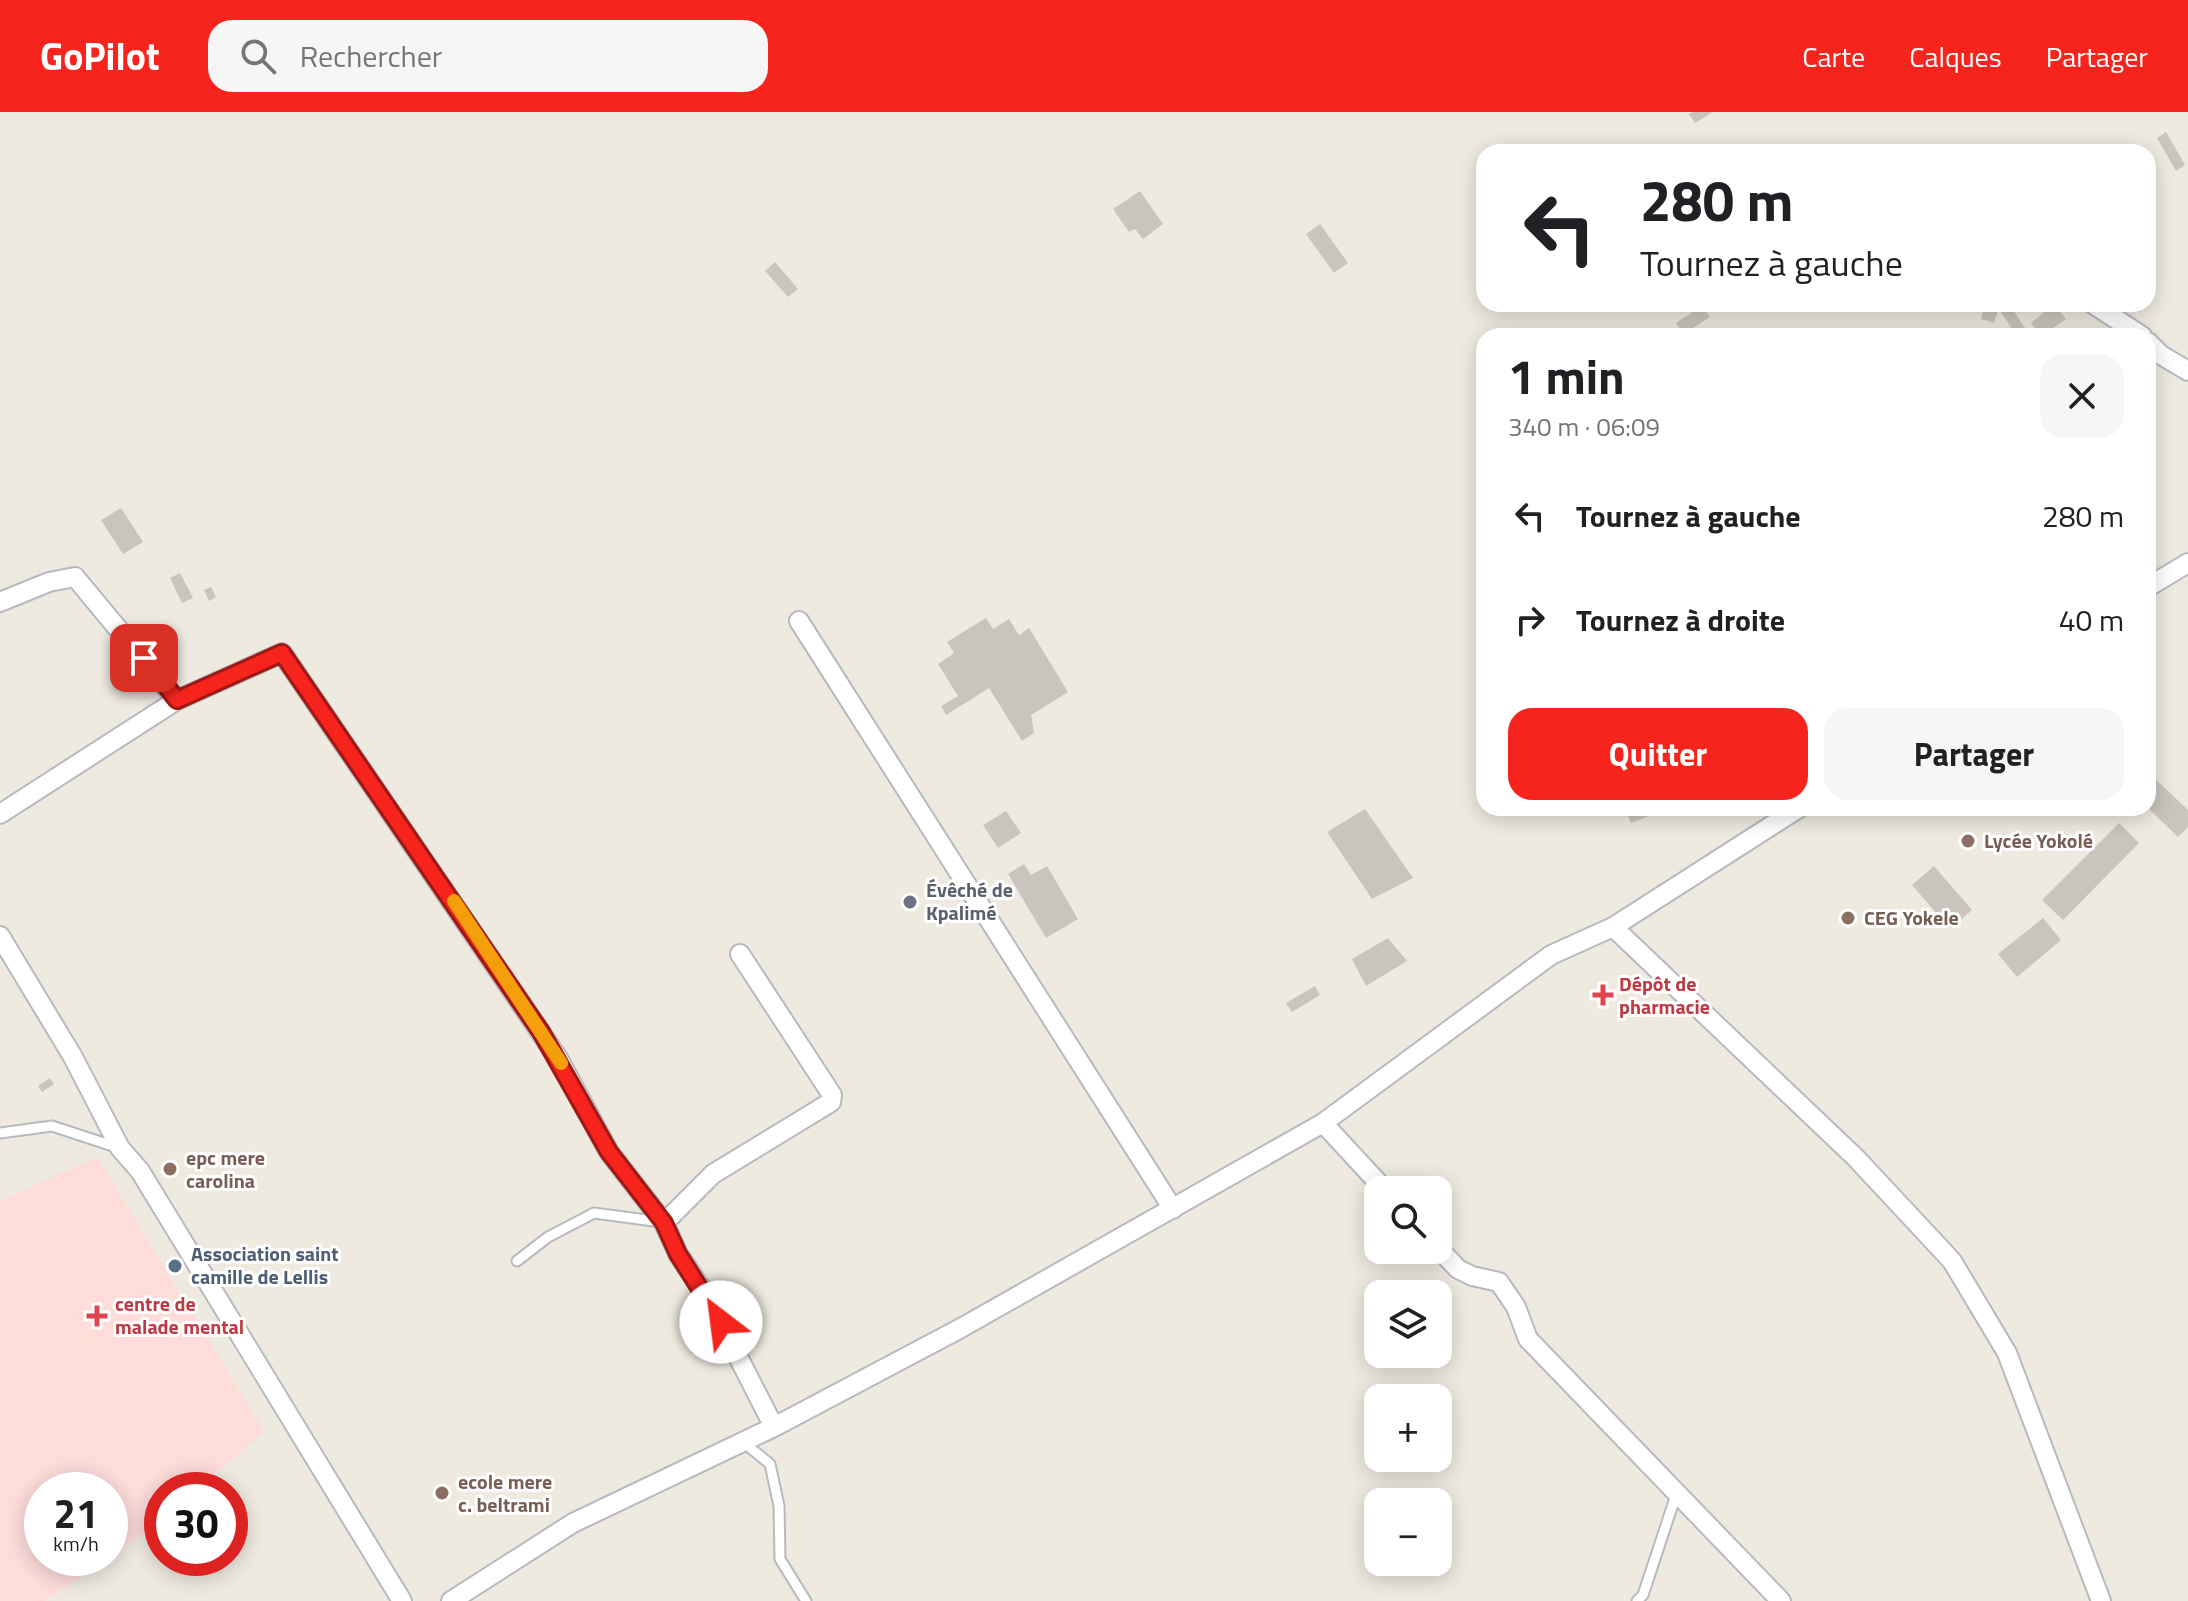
<!DOCTYPE html>
<html lang="fr">
<head>
<meta charset="utf-8">
<style>
	body { margin:0; font-family:"Titillium Web",sans-serif; background:#f6f6f6; color:#202124; height:100vh; display:flex; flex-direction:column; font-size:30px; white-space:nowrap }
	* { box-sizing:border-box; margin:0 }
	p { font-size:26px; color:#757577 }
	.icon { flex:none; width:44px; height:44px; fill:none; stroke:currentColor; stroke-width:2; stroke-linecap:round; stroke-linejoin:round }
	.map { position:relative; flex:1; overflow:hidden }
	.side { position:absolute; left:1476px; top:216px; width:680px; height:488px; display:flex; flex-direction:column; background:#fff; border-radius:24px; box-shadow:0 4px 20px #0003 }
	.side>* { flex:none }
	.guide { position:absolute; left:1476px; top:32px; width:680px; height:168px; border-radius:24px; box-shadow:0 4px 20px #0003; background:#fff; color:#202124; overflow:hidden }
	.controls { position:absolute; left:1364px; top:1064px; display:grid; gap:16px }
	.controls a { display:grid; place-items:center; width:88px; height:88px; border-radius:16px; background:#fff; box-shadow:0 4px 20px #0003; font-size:40px }
	.speed { position:absolute; left:24px; top:1360px; display:flex; gap:16px; font-size:40px; font-weight:700; text-align:center }
	.speed>* { display:grid; place-content:center; width:104px; height:104px; border-radius:50%; background:#fff; box-shadow:0 4px 20px #0003; line-height:1 }
	.speed small { font-size:20px; font-weight:400 }
	.speed .limit { border:12px solid #d22; background:#fff; color:#111 }
	.pin { position:absolute; display:grid; place-items:center; width:68px; height:68px; color:#fff; margin:-34px; border-radius:16px; box-shadow:0 4px 12px #0006 }
	.me { position:absolute; width:88px; margin:-44px; rotate:330deg; stroke-linejoin:round; filter:drop-shadow(0 0 6px #0008) }
	.turn { display:flex; align-items:center; gap:28px; height:168px; padding:0 32px; font-size:36px }
	.turn .icon { width:104px; height:104px; stroke-width:2.5 }
	.turn b { display:block; font-size:56px; line-height:68px }
	.round { display:grid; place-items:center; flex:none; width:84px; height:84px; border-radius:24px; background:#f6f6f6 }
	.head { display:flex; align-items:center; justify-content:space-between; height:136px; padding:0 32px }
	h1 { font-size:48px; font-weight:700; line-height:60px }
	.primary-button { display:flex; gap:16px; margin-top:auto; padding:16px 32px }
	.primary-button a { flex:1; height:92px; border-radius:24px; background:#f7241e; color:#fff; font-size:32px; font-weight:700; line-height:92px; text-align:center }
	.primary-button a+a { background:#f6f6f6; color:#202124 }
	ul { padding:0; list-style:none }
	li { display:flex; align-items:center; gap:24px; height:104px; padding:0 32px }
	li div { flex:1 }
	li b { display:block; font-size:30px }
	li em { font-style:normal }
	header { display:flex; align-items:center; gap:48px; box-sizing:border-box; height:112px; padding:0 40px; background:#f7241e; color:#fff }
	header strong { font-size:38px }
	nav { display:flex; gap:44px; margin-inline-start:auto; font-size:28px }
	.search { width:560px; height:72px; background:#f6f6f6; display:flex; align-items:center; gap:20px; box-sizing:border-box; padding:0 28px; border-radius:24px; color:#757577; font-size:30px }
	.map>svg:first-child { display:block }
	.medical { fill:#fddcda }
	.building { fill:#c9c5be }
	.lines { fill:none; stroke-linecap:round; stroke-linejoin:round }
	.lane-casing { stroke:#b6babf; stroke-width:13 }
	.street-casing { stroke:#b6babf; stroke-width:22 }
	.lane { stroke:#fff; stroke-width:9 }
	.street { stroke:#fff; stroke-width:18 }
	.route-casing { stroke:#a11714; stroke-width:20 }
	.route { stroke:#f7241e; stroke-width:14 }
	.slow { stroke:#f59e0b; stroke-width:14 }
	.education-dot { fill:#8d6e63; stroke:#fff; stroke-width:3 }
	.worship-dot { fill:#6b7280; stroke:#fff; stroke-width:3 }
	.health-dot { fill:#e0444e; stroke:#fff; stroke-width:3 }
	.service-dot { fill:#5c6f8a; stroke:#fff; stroke-width:3 }
	.labels { text-anchor:middle; stroke-width:6; stroke-linejoin:round; paint-order:stroke }
	.education-label { font-size:20px; font-weight:bold; fill:#785e54; stroke:#fff; text-anchor:start }
	.worship-label { font-size:20px; font-weight:bold; fill:#5b616d; stroke:#fff; text-anchor:start }
	.health-label { font-size:20px; font-weight:bold; fill:#be3a42; stroke:#fff; text-anchor:start }
	.service-label { font-size:20px; font-weight:bold; fill:#4e5e75; stroke:#fff; text-anchor:start }
</style>
</head>
<body>
<header>
<strong>GoPilot</strong>
<div class="search"><svg class="icon" aria-label="search" viewBox="0 0 24 24"><circle cx="10" cy="10" r="6"/><path d="M15 15l6 6"/></svg>Rechercher</div>
<nav><a>Carte</a><a>Calques</a><a>Partager</a></nav>
</header>
<div class="map">
<svg width="2188" height="1489" viewBox="0 0 2188 1489">
	<rect width="100%" height="100%" fill="#eeeae0"/>
	<!-- medical -->
	<path class="medical" d="M97 1045 264 1319 196 1378H162V1407L110 1445V1378H42V1446H109L44 1489H0V1089Z"/>
	<!-- building -->
	<path class="building" d="M1693 0H1713L1695 11 1689 2Z
		M2166 20 2185 53 2176 59 2157 26Z
		M1140 79 1163 112 1143 127 1135 117 1129 120 1113 97Z
		M1320 112 1348 151 1334 161 1306 122Z
		M775 150 798 177 788 185 765 159Z
		M1985 192 1999 196 1994 211 1981 207Z
		M2054 192 2066 207 2042 224 2031 211Z
		M2010 193 2025 216 2017 224 2000 199Z
		M1702 194 1710 205 1684 222 1676 211Z
		M121 396 143 430 123 442 101 408Z
		M180 461 193 486 182 491 170 466Z
		M211 475 216 485 209 489 204 478Z
		M986 506 993 517 1009 507 1019 523 1029 516 1068 580 1031 603 1034 621 1022 629 989 576 946 603 941 594 958 584 938 552 954 541 947 530Z
		M2148 660 2188 698V715L2178 725 2148 696Z
		M1657 696 1659 700 1631 711 1625 697Z
		M1365 697 1413 766 1372 787 1327 720Z
		M1006 699 1021 721 998 736 983 713Z
		M2119 711 2139 731 2063 808 2042 788Z
		M1024 752 1031 763 1047 754 1078 807 1046 826 1008 762Z
		M1934 754 1972 798 1950 817 1912 773Z
		M2043 806 2061 828 2017 865 1998 842Z
		M1388 826 1407 849 1366 874 1352 847Z
		M1315 874 1320 883 1292 900 1286 891Z
		M50 966 54 972 42 980 38 974Z"/>
	<g class="lines">
		<!-- lane casing -->
		<g class="lane-casing">
			<path id="lane" d="M0 1021 52 1014 116 1035
				M517 1149 548 1125 594 1101 661 1110
				M742 1329 770 1352 779 1394 780 1447 806 1489
				M1637 1489 1643 1483 1676 1383"/>
		</g>
		<!-- street casing -->
		<g class="street-casing">
			<path id="street" d="M2093 192 2142 224
				M2148 230 2161 243 2188 259
				M2148 475 2188 451
				M0 490 49 470 75 465 177 588
				M799 509 1173 1097
				M0 702 177 588 282 541 558 946 609 1040 664 1111 678 1142 708 1186 774 1315
				M1613 815 1856 1046 1952 1149 2007 1241 2101 1489
				M0 824 73 945 120 1036 140 1059 402 1489
				M1323 1011 1385 1078
				M664 1111 713 1062 831 990 832 983 740 842
				M1438 1136 1458 1157 1472 1164 1499 1170 1516 1195 1528 1227 1781 1489
				M451 1489 573 1411 774 1315 961 1216 1323 1011 1551 843 1613 815 1799 696"/>
		</g>
		<!-- lane -->
		<use href="#lane" class="lane"/>
		<!-- street -->
		<use href="#street" class="street"/>
	</g>
	<g class="lines">
		<!-- route casing -->
		<g class="route-casing">
			<path id="route" d="M144 546 177 588 282 541 541 920 609 1040 664 1111 678 1142 721 1210"/>
		</g>
		<!-- route -->
		<use href="#route" class="route"/>
		<!-- slow -->
		<path class="slow" d="M454 789 561 951"/>
	</g>
	<!-- markers -->
	<g class="education-dot">
		<circle cx="1968" cy="729" r="8"/>
		<circle cx="1848" cy="806" r="8"/>
		<circle cx="170" cy="1057" r="8"/>
		<circle cx="442" cy="1381" r="8"/>
	</g>
	<circle class="worship-dot" cx="910" cy="790" r="8"/>
	<g class="health-dot">
		<path d="M1599 871h8v8h8v8h-8v8h-8v-8h-8v-8h8z"/>
		<path d="M93 1192h8v8h8v8h-8v8h-8v-8h-8v-8h8z"/>
	</g>
	<circle class="service-dot" cx="175" cy="1154" r="8"/>
	<g class="labels">
		<!-- education labels -->
		<g class="education-label">
			<text x="1984" y="736">Lycée Yokolé</text>
			<text x="1864" y="813">CEG Yokele</text>
			<text x="186" y="1053">epc mere<tspan x="186" dy="23">carolina</tspan></text>
			<text x="458" y="1377">ecole mere<tspan x="458" dy="23">c. beltrami</tspan></text>
		</g>
		<!-- worship labels -->
		<g class="worship-label">
			<text x="926" y="785">Évêché de<tspan x="926" dy="23">Kpalimé</tspan></text>
		</g>
		<!-- health labels -->
		<g class="health-label">
			<text x="1619" y="879">Dépôt de<tspan x="1619" dy="23">pharmacie</tspan></text>
			<text x="115" y="1199">centre de<tspan x="115" dy="23">malade mental</tspan></text>
		</g>
		<!-- service labels -->
		<g class="service-label">
			<text x="191" y="1149">Association saint<tspan x="191" dy="23">camille de Lellis</tspan></text>
		</g>
	</g>
</svg>
<div class="controls">
<a><svg class="icon" aria-label="search" viewBox="0 0 24 24"><circle cx="10" cy="10" r="6"/><path d="M15 15l6 6"/></svg></a>
<a><svg class="icon" aria-label="layers" viewBox="0 0 24 24"><path d="M12 4l9 5-9 5-9-5zM3 14l9 5 9-5"/></svg></a>
<a>+</a>
<a>−</a>
</div>
<div class="speed"><div>21<small>km/h</small></div><div class="limit">30</div></div>
<div class="pin" style="left:144px;top:546px;background:#d93025"><svg class="icon" aria-label="arrive" viewBox="0 0 24 24"><path d="M6 21V4h12l-3 4 3 4H6"/></svg></div>
<svg class="me" style="left:721px;top:1210px" viewBox="-20 -20 40 40"><circle r="19" fill="#fff"/><path d="M0-13L10 11 0 6-10 11z" fill="#f7241e"/></svg>
<div class="guide">
<div class="turn"><svg class="icon" aria-label="left" viewBox="0 0 24 24"><path d="M17 20v-9H6M10 6l-5 5 5 5"/></svg><div><b>280 m</b>Tournez à gauche</div></div>
</div>
<section class="side">
<div class="head"><div><h1>1 min</h1><p>340 m · 06:09</p></div><a class="round"><svg class="icon" aria-label="close" viewBox="0 0 24 24"><path d="M6 6l12 12M18 6L6 18"/></svg></a></div>
<ul>
<li><svg class="icon" aria-label="left" viewBox="0 0 24 24"><path d="M17 20v-9H6M10 6l-5 5 5 5"/></svg><div><b>Tournez à gauche</b></div><em>280 m</em></li>
<li><svg class="icon" aria-label="right" viewBox="0 0 24 24"><path d="M7 20v-9h11M14 6l5 5-5 5"/></svg><div><b>Tournez à droite</b></div><em>40 m</em></li>
</ul>
<div class="primary-button"><a>Quitter</a><a>Partager</a></div>
</section>
</div>
</body>
</html>
